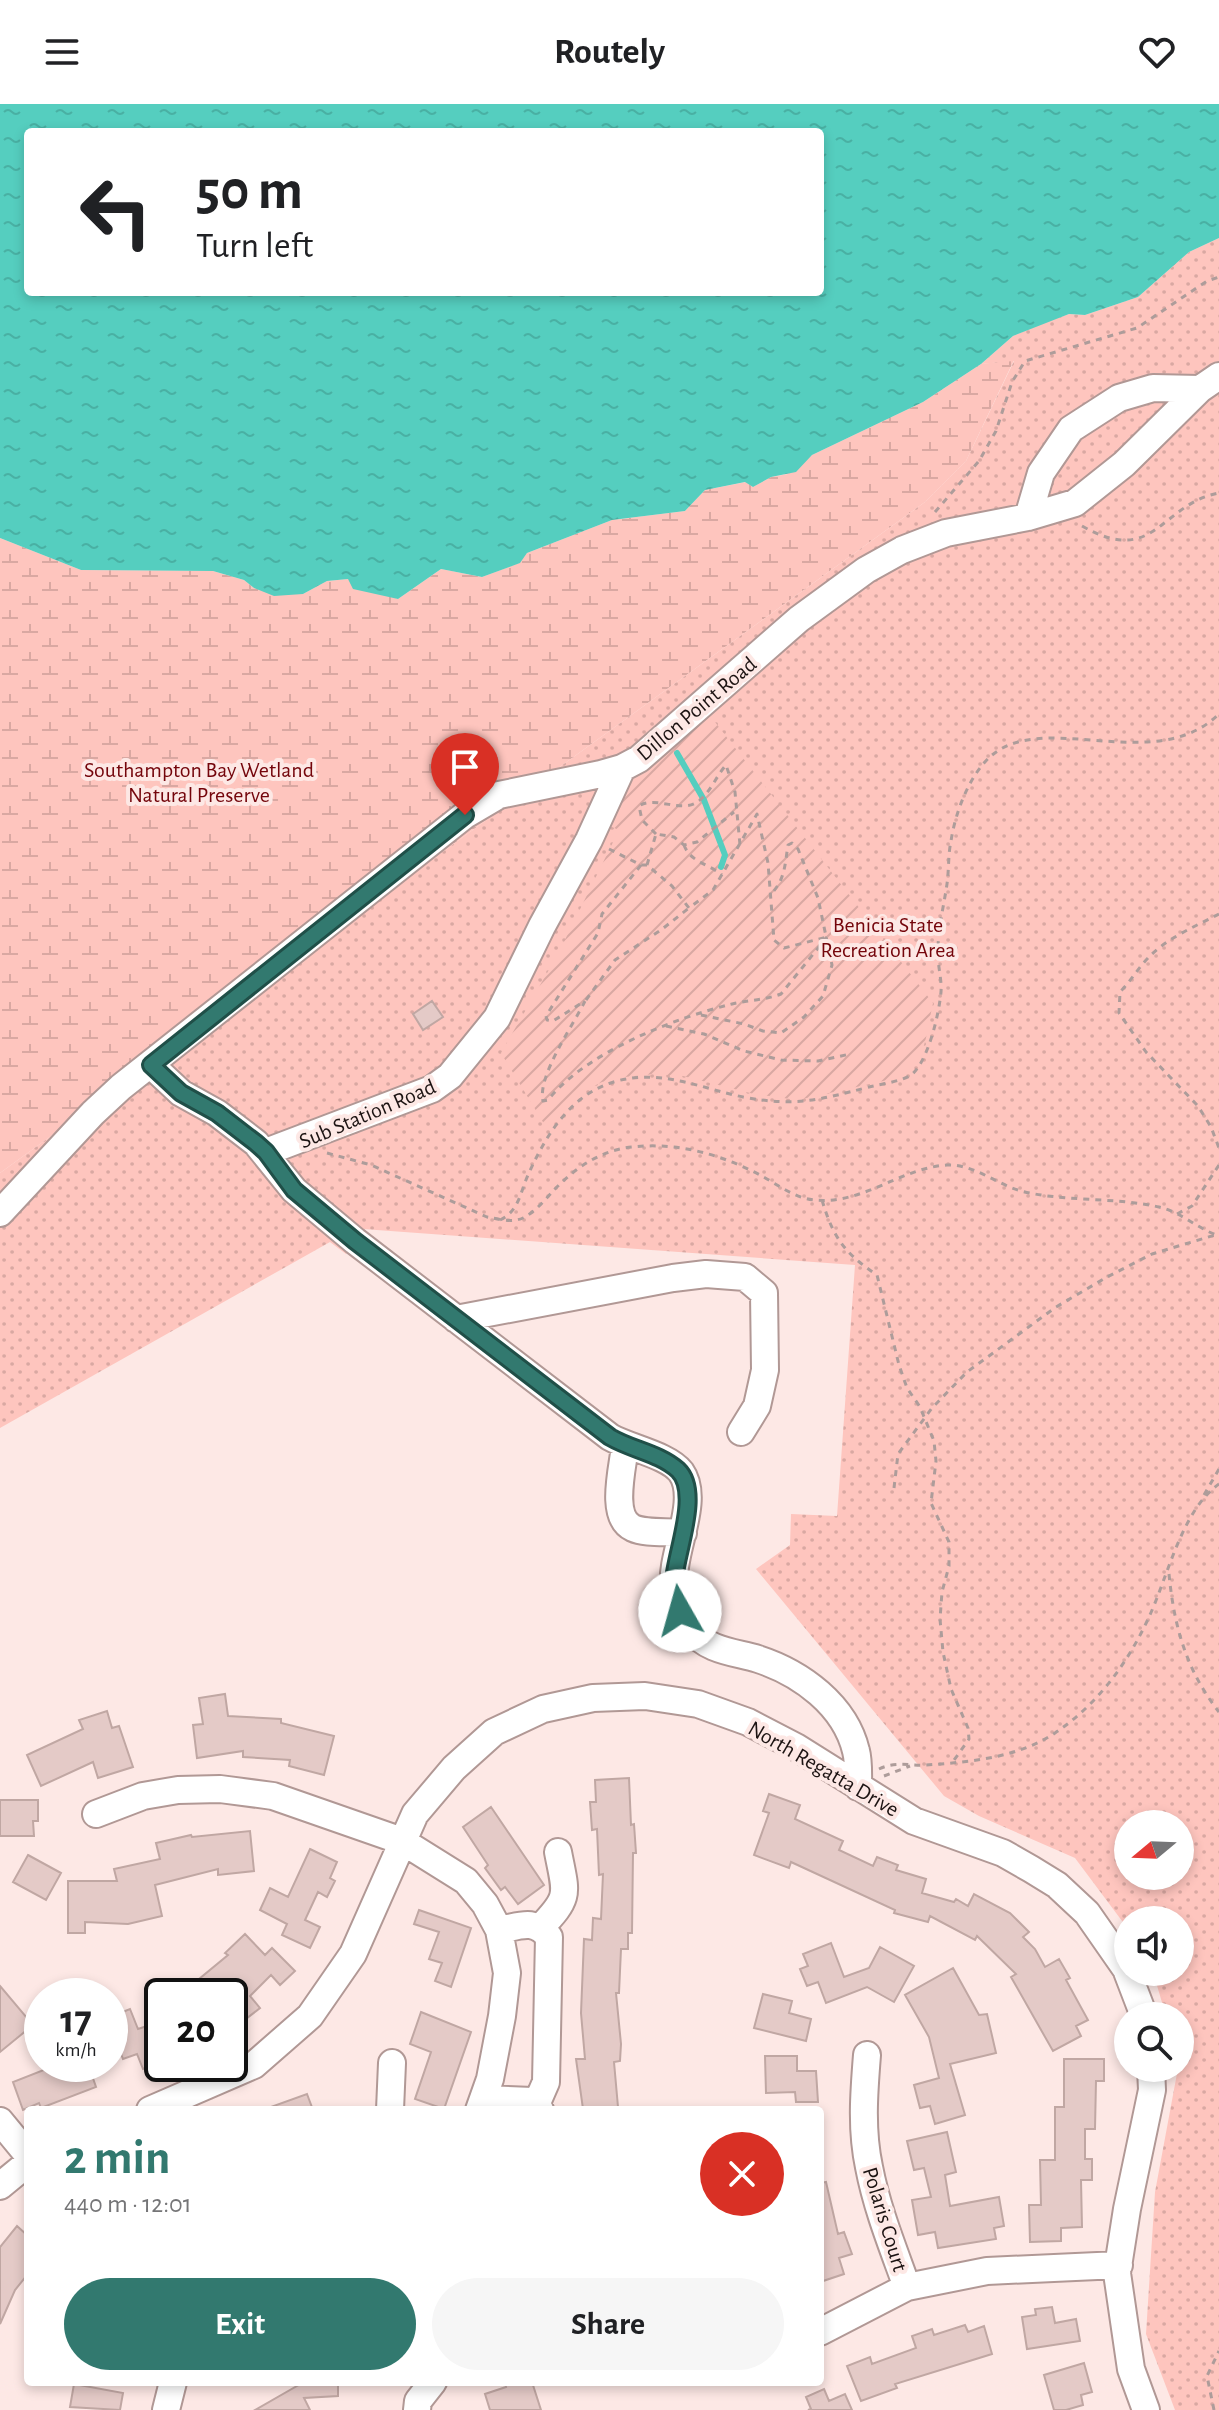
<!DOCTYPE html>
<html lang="en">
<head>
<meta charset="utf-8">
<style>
	body { margin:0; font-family:"Alegreya Sans",sans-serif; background:#f6f6f6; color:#202124; height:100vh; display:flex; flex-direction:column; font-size:30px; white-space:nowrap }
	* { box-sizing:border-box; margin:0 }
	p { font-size:26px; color:#757577 }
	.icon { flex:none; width:44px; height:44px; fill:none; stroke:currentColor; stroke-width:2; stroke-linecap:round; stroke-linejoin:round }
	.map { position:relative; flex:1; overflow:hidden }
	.drawer { position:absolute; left:24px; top:2002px; width:800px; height:280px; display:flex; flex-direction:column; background:#fff; border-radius:8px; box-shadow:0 4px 12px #0003 }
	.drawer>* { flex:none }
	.top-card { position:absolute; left:24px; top:24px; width:800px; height:168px; border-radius:8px; box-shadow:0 4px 12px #0003; background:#fff; color:#202124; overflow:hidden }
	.needle { width:52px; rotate:251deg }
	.tools { position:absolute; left:1114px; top:1706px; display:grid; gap:16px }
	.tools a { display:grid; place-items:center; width:80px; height:80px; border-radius:50%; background:#fff; box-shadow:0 4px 12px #0003; font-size:40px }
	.speed { position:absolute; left:24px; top:1874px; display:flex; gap:16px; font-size:40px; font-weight:700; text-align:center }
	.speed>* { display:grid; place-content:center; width:104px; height:104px; border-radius:50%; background:#fff; box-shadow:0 4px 12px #0003; line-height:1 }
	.speed small { font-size:20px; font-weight:400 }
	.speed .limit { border:4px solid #111; border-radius:12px; background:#fff; color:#111 }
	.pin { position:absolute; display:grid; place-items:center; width:68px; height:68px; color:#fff; margin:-82px -34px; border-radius:50% 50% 50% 0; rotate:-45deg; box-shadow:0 0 8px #0007 }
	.pin .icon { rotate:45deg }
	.me { position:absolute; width:88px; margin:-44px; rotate:353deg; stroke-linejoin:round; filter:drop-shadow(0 0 6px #0008) }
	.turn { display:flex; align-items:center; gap:28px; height:168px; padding:0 40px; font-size:36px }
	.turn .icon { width:104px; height:104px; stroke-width:2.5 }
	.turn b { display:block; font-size:56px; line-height:68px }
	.round { display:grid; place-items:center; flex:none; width:84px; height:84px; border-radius:42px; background:#f6f6f6 }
	.summary { display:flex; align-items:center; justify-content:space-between; height:136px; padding:0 40px }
	h1 { font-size:48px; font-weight:700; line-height:60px; color:#32796f }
	.cta { display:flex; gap:16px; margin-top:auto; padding:16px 40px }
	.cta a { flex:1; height:92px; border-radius:48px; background:#32796f; color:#fff; font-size:32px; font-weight:700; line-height:92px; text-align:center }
	.cta a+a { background:#f6f6f6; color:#202124 }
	header { display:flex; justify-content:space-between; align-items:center; height:104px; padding:0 40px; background:#fff; font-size:36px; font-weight:700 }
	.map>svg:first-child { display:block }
	.wetland { fill:url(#wetland-marsh) }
	.park { fill:url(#park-dots); fill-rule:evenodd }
	.garden { fill:url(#garden-furrows) }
	.water { fill:url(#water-ripples); fill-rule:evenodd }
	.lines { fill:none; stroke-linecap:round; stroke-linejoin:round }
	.stream { stroke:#55cebf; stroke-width:6 }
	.building { fill:#e4cac7; stroke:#c0a7a3; stroke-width:2 }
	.minor-casing { stroke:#b19895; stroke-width:30 }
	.path { stroke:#ad9c9a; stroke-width:3; stroke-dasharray:6 6; stroke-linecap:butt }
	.minor { stroke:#fff; stroke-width:26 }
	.route-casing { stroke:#204f48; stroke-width:20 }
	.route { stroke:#32796f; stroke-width:14 }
	.labels { text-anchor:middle; stroke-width:8; stroke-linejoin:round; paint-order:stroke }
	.street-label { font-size:22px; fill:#1c1312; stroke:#fde8e5 }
	.park-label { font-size:22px; fill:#74050b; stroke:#fde8e5 }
</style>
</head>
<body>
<header><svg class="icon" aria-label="menu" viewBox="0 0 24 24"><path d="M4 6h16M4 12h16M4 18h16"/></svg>Routely<svg class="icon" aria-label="heart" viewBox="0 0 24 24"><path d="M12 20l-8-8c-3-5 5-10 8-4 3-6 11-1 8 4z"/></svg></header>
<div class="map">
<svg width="1219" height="2306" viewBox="0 0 1219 2306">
	<defs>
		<pattern id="wetland-marsh" width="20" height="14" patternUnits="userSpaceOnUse" patternTransform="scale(2)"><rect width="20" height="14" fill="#fec5be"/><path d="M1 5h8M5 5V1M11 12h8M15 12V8" fill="none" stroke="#d9a8a2"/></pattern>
		<pattern id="park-dots" width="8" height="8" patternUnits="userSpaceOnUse" patternTransform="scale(2)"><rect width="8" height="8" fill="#fec5be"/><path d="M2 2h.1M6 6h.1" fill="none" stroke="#d9a8a2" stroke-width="1.8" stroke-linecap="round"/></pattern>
		<pattern id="garden-furrows" width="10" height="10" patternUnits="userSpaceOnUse" patternTransform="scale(2)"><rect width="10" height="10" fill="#fec5be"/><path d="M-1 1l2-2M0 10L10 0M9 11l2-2" fill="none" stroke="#d9a8a2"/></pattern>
		<pattern id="water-ripples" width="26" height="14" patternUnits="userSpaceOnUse" patternTransform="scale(2)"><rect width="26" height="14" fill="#55cebf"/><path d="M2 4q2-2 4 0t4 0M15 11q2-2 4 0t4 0" fill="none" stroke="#49b0a3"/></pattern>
	</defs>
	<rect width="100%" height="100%" fill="#fde8e5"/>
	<!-- wetland -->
	<path class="wetland" d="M1014 256 966 357 925 398 0 1069V434L81 466 213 467 244 476 254 484 303 490 327 477 348 475 398 495 441 465 482 473 519 459 527 449 612 416 685 407 705 386 746 378 753 383 771 373 788 370 812 351 923 298 981 260Z"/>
	<!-- park -->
	<path class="park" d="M1219 134V2306H1175L1146 2230 1155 2088 1178 1964H1180V1912H1166L1153 1868H1180V1816H1128V1825L1075 1754 979 1712 944 1692 756 1465 790 1441 791 1410 837 1412 855 1161 363 1125 346 1150 330 1138 0 1324V1069L925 398 966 357 1014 257 981 260 1013 232 1043 219 1069 210 1085 211 1138 193 1189 148ZM1128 1720H1180V1772H1128Z"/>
	<!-- garden -->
	<path class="garden" d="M708 609 933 899C927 924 926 961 901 973L798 996 754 990 683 972 654 970 625 973 602 978 580 989 546 1023 501 949 558 850 619 726 605 720C632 672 666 645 708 609Z"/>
	<!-- water -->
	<path class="water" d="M0 0H1219V134L1189 148 1138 193 1085 211 1069 210 1013 232 981 260 923 298 812 351 796 368 771 373 753 383 745 378 705 386 685 407 612 416 527 449 520 459 482 473 441 465 398 495 353 485 348 475 327 477 303 490 274 492 254 484 244 476 213 467 81 466 0 434ZM28 28H820V188H28Z"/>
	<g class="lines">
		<!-- stream -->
		<path class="stream" d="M677 649 704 696 725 751 721 763"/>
	</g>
	<!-- building -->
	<path class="building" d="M432 897 443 913 423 926 413 910Z
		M225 1590 228 1612 281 1615V1619L334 1632 324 1671 289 1662 290 1656 243 1653V1647L197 1654 193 1621 203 1620 199 1594Z
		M107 1607 112 1624 119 1622 133 1663 98 1674 93 1658 41 1682 27 1651 83 1625 79 1616Z
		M629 1674 631 1721 634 1720 636 1749H633L632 1829H628V1845H621L619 1889H616L621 1940 620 1957 614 1958 618 2003 583 2005 576 1955H585L581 1909 584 1835 592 1836 593 1814 601 1815 603 1770 599 1771 597 1725 592 1726 590 1698H596L595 1676Z
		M769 1690 800 1701 795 1715 843 1737 839 1746 873 1762 877 1753 898 1761 896 1766 926 1775 922 1789 954 1798 956 1795 968 1802 974 1790 1010 1809 1029 1828 1023 1833 1035 1845 1045 1863 1059 1855 1070 1874 1066 1876 1088 1916 1076 1922 1081 1932 1053 1947 1011 1873 1016 1870 977 1832 975 1836 930 1812 928 1818 894 1809 895 1806 791 1758 789 1764 754 1751 769 1709 763 1707Z
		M0 1696H38V1717H33L34 1732H0Z
		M491 1703 544 1781 518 1800 505 1783 501 1786 485 1764 488 1761 463 1723Z
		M250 1727 254 1767 218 1771V1765L155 1781 162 1812 128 1820 85 1818V1829H68V1777H117L114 1765 160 1755 156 1739 191 1731 192 1733Z
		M310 1745 337 1758 330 1774 335 1777 327 1793 318 1788 305 1816 320 1823 310 1844 282 1831 287 1820 260 1806 270 1784 288 1793Z
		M28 1751 61 1769 46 1796 13 1778Z
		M419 1806 471 1824 451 1883 435 1877 442 1859 429 1855 439 1828 414 1820Z
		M245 1830 265 1851 272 1844 295 1867 280 1881 271 1871 250 1892 260 1904 242 1918 230 1903V1892H202L193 1880 228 1851 225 1849Z
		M831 1839 844 1873 869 1864 880 1843 914 1862 894 1898 867 1883 826 1899 818 1878 807 1882 800 1865 808 1862 803 1850Z
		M953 1864 979 1911 987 1910 996 1949 950 1960 965 2011 935 2020 930 2002 920 2004 914 1981 939 1974 929 1933 905 1891Z
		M0 1882 33 1921 0 1948Z
		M763 1890 792 1897 789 1909 811 1915 806 1937 754 1924Z
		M130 1905 138 1925 150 1921 152 1925 162 1921V1958L143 1965 137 1950 123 1955 110 1922V1913Z
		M421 1908 471 1928 444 2005 415 1995 431 1948 410 1940Z
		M765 1952H797V1967H816L818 1998H796L795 1988 766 1989Z
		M1064 1955H1104V1977H1096L1095 2025H1085V2055H1092V2076H1081L1082 2123 1061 2124V2137L1030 2138 1029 2101H1041L1040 2056H1055V2003H1064Z
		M59 1960H88L96 1983 41 2004 39 1999 23 2006 13 1978Z
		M307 1990 313 2006H269L268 2004Z
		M947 2028 956 2068 945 2071 950 2102 999 2093 1004 2122 994 2124 996 2135 938 2144 935 2128 918 2131 912 2096 931 2093 924 2064 914 2066 907 2037Z
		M826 2078 838 2130 844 2128 852 2150 839 2154 844 2170 820 2178V2079Z
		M17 2122 28 2132V2170L15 2186 0 2220V2143Z
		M1052 2203 1055 2219 1076 2215 1080 2237 1027 2245 1022 2213 1036 2211 1035 2205Z
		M965 2221 968 2228 984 2222 992 2250 895 2280 897 2284 861 2297 847 2262 870 2253 872 2260 916 2244 912 2232 932 2225 934 2231Z
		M1084 2259 1092 2288 1081 2291 1083 2301 1066 2306H1054L1044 2271Z
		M304 2278H338V2292L304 2294 310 2306H255Z
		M505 2278H532L541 2306H490L485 2290 506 2283Z
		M74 2280 123 2289 120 2306 70 2303Z
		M824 2285 829 2297 845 2290 852 2306H808L811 2305 806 2293Z"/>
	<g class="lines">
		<!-- minor casing -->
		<g class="minor-casing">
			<path id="minor" d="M1028 413 1041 369 1071 325 1119 294 1153 284 1200 285
				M151 961 181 989 217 1009 256 1039 294 1086 355 1137 610 1333C629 1344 668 1351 681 1368 701 1396 670 1451 674 1482 676 1498 683 1513 692 1526 707 1547 735 1548 758 1555 801 1569 845 1601 856 1647 859 1658 858 1672 858 1683
				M266 1048 432 985 450 972 497 914 542 822 589 736 622 664
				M0 1109 93 1009 121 983 465 711 499 691 601 670 622 664 639 655 799 515 866 466 902 446 946 429 1028 413 1075 399 1124 360 1200 285 1219 272
				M456 1215 673 1174 706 1170 745 1173 764 1189 765 1266 757 1302 741 1328
				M625 1342C623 1363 609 1413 633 1424 646 1430 669 1427 683 1429
				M96 1710 143 1692 178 1686 220 1685 273 1692 402 1737 466 1777 485 1800 499 1826 507 1869 502 1912 490 1975 479 2006
				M541 1823C571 1792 566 1790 558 1748
				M499 1826C520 1822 534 1814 549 1833L546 1978 536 2001
				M867 1951C864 1988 861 2026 869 2063 877 2105 893 2144 907 2183
				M483 1995 532 1997 540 2006
				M150 2006 254 1961 310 1912 353 1850 415 1710 454 1664 494 1628 543 1605 593 1594 645 1592 698 1600 748 1618 796 1643 914 1717 1003 1749 1031 1765 1057 1781 1087 1809 1126 1865 1144 1912
				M390 2006 392 1959
				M0 2017 28 2051
				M0 2082 28 2059
				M820 2228 907 2183 987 2167 1119 2161
				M166 2306 173 2278
				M417 2306 418 2297 433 2278
				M1146 2306 1131 2265 1117 2169 1127 2105 1152 1986 1151 1964"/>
		</g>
		<!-- path -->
		<path class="path" d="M935 408 979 357 996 327 1012 278 1025 257 1137 224 1207 177 1219 173
			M1082 422C1155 464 1160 400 1219 389
			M656 730 642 716 639 702C656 691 683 711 700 696 711 687 717 671 726 661L735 688 740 741
			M684 741C690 758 709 760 722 771
			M609 745 641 761H647L672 782 689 804 713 786 757 710 768 759 774 836 784 844 827 833
			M641 761 602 810 598 829 546 912 547 916 553 917 585 897C574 920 537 972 543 997L548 996C586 948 675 914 732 900 749 896 765 896 781 890L827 833
			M647 761 656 730 674 733 684 741 697 738 734 708
			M1219 810C1196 822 1167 834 1149 853 1138 864 1131 877 1120 888L1119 909 1146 948 1198 1002 1211 1023 1219 1044
			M586 896 615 856 661 826 689 804
			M701 911 744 920 763 927 781 929 804 913 823 892 832 861 818 794 798 745 792 739 788 741C785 760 785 776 771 790
			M666 922 704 930 744 947 781 956 818 957 850 950
			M327 1049 371 1061 487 1113C498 1115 512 1119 523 1114 535 1108 545 1096 554 1086 575 1064 601 1046 632 1043 677 1038 720 1050 760 1071 777 1080 794 1094 814 1096 863 1101 900 1064 947 1061 974 1060 996 1080 1021 1087 1064 1098 1115 1093 1159 1103 1181 1108 1198 1125 1219 1132
			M822 1096C833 1133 844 1149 877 1171L899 1261 907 1284 920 1303 934 1337 936 1357 931 1399 949 1438V1462L942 1488 940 1515 943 1548 951 1585 968 1624 969 1635 952 1659
			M1177 1110 1192 1102 1219 1061
			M500 1116C519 1107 520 1089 528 1071 546 1031 571 989 617 977 662 965 700 984 743 993 795 1003 819 996 869 983 882 980 897 978 910 972 928 959 939 910 941 888 942 874 937 860 938 846 938 824 944 801 947 780 949 766 948 751 951 737 955 711 966 680 984 659 1035 599 1152 675 1219 610
			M894 1384 898 1350 932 1304 967 1268 1056 1203 1107 1173 1152 1150 1215 1131
			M1204 1391 1219 1365
			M1169 1470C1174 1522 1186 1566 1219 1608
			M879 1665C896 1657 909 1662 926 1661 970 1658 1017 1654 1055 1629 1097 1601 1128 1559 1149 1513 1168 1472 1182 1406 1219 1380
			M884 1672 910 1662
			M1214 2306 1207 2272 1219 2247"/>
		<!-- minor -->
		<use href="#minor" class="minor"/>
	</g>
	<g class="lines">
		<!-- route casing -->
		<g class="route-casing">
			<path id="route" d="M465 711 151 961 181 989 217 1009 256 1039 266 1048 294 1086 355 1137 610 1333C632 1346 659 1349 678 1366 701 1388 676 1448 674 1476 673 1486 678 1497 680 1507"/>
		</g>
		<!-- route -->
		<use href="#route" class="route"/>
	</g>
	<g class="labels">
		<!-- street labels -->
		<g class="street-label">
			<text transform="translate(696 604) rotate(-40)" y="8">Dillon Point Road</text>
			<text transform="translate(367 1009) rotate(-23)" y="8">Sub Station Road</text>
			<text transform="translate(824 1664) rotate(30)" y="8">North Regatta Drive</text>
			<text transform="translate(886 2115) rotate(73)" y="8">Polaris Court</text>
		</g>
		<!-- park labels -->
		<g class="park-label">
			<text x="199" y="673">Southampton Bay Wetland<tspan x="199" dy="25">Natural Preserve</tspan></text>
			<text x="888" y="828">Benicia State<tspan x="888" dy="25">Recreation Area</tspan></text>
		</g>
	</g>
</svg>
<div class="tools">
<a><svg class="needle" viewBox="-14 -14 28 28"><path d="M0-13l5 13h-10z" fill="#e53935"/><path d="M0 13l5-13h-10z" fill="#757577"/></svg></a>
<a><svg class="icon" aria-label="sound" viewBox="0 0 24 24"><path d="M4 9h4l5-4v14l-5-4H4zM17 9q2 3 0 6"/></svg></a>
<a><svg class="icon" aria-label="search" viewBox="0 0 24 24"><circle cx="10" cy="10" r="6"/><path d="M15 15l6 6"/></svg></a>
</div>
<div class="speed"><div>17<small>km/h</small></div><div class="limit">20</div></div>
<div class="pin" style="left:465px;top:711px;background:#d93025"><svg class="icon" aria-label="arrive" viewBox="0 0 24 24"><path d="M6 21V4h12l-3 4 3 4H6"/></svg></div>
<svg class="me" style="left:680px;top:1507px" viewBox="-20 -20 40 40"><circle r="19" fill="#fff"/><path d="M0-13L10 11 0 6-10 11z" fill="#32796f"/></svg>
<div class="top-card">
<div class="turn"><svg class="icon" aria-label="left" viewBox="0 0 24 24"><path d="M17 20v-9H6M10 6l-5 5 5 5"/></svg><div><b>50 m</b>Turn left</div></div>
</div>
<section class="drawer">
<div class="summary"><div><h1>2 min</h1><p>440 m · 12:01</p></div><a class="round" style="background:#d93025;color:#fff"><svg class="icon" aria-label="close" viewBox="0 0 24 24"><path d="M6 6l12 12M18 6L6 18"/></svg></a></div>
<div class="cta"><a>Exit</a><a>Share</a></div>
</section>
</div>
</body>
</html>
